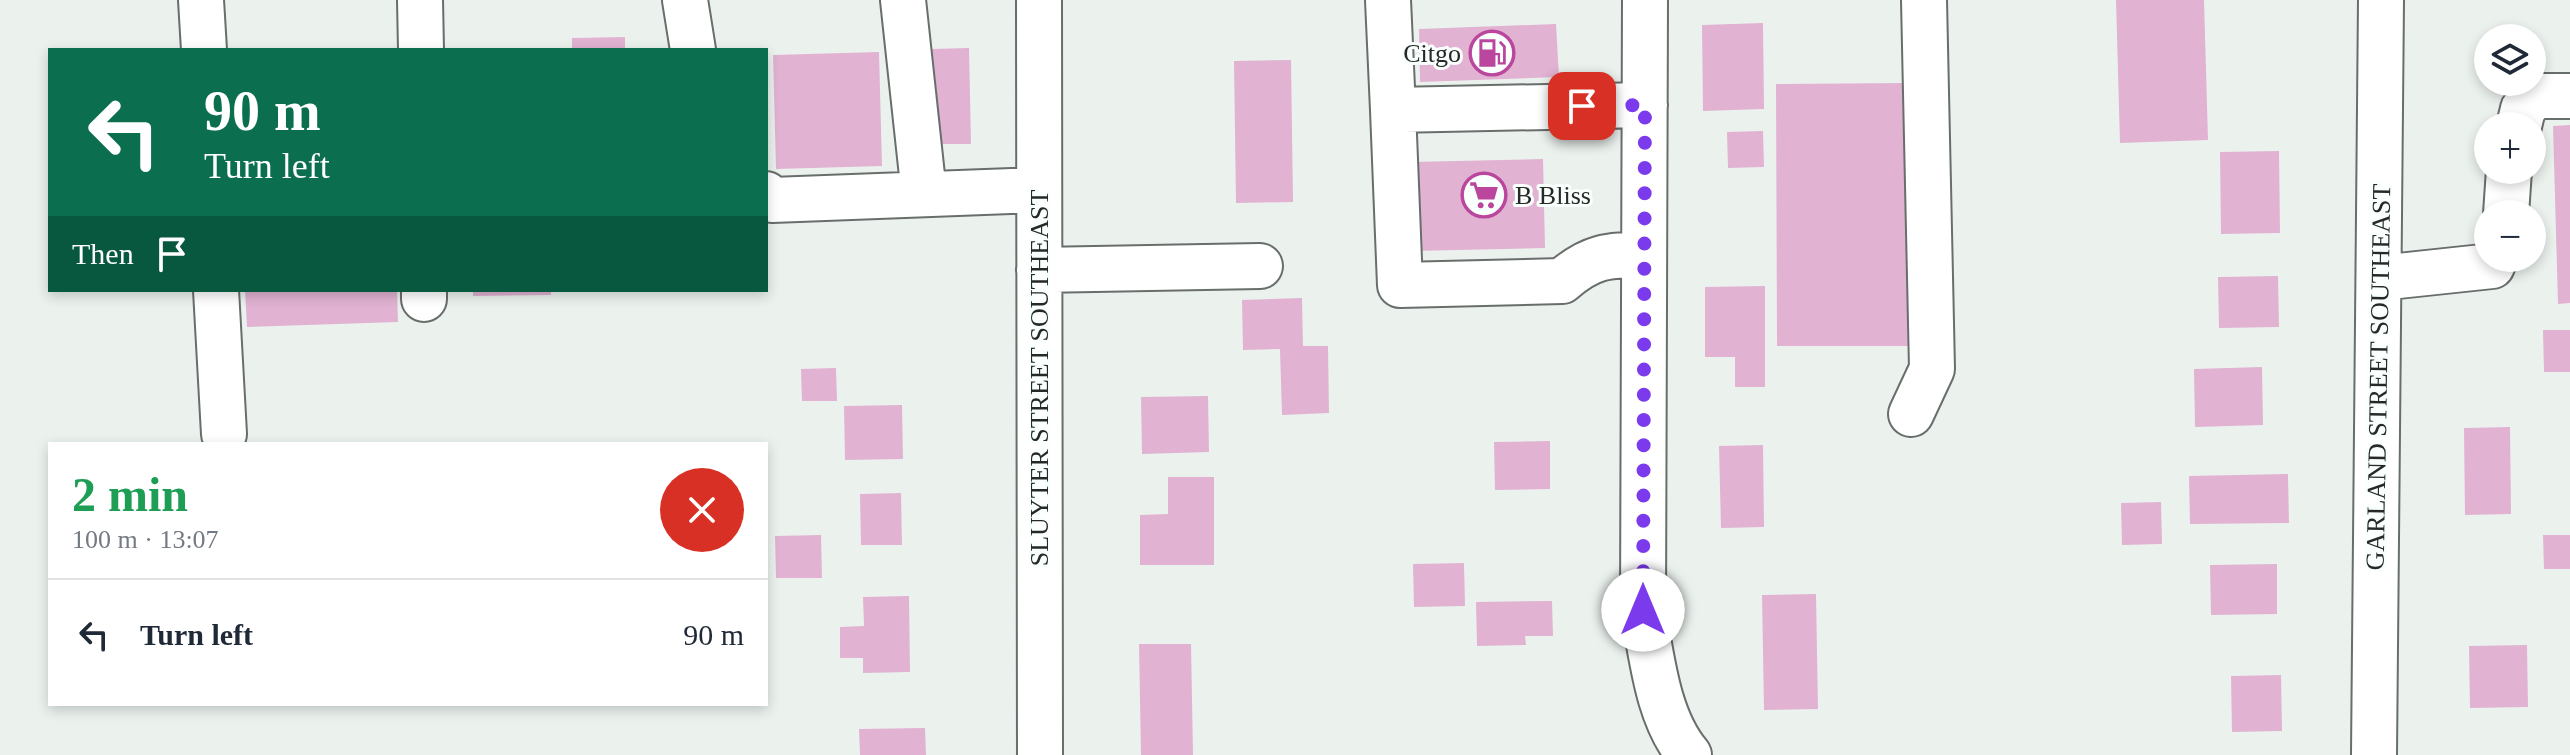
<!DOCTYPE html>
<html lang="en">
<head>
<meta charset="utf-8">
<style>
	body { margin:0; font-family:Georgia,serif; background:#f2f2f3; color:#1f2937; height:100vh; display:flex; flex-direction:column; font-size:30px; white-space:nowrap }
	* { box-sizing:border-box; margin:0 }
	p { font-size:26px; color:#747a83 }
	.icon { flex:none; width:44px; height:44px; fill:none; stroke:currentColor; stroke-width:2; stroke-linecap:round; stroke-linejoin:round }
	.map { position:relative; flex:1; overflow:hidden }
	.side { position:absolute; left:48px; top:442px; width:720px; height:264px; display:flex; flex-direction:column; background:#fff; border-radius:0px; box-shadow:0 4px 12px #0003 }
	.side>* { flex:none }
	.hud { position:absolute; left:48px; top:48px; width:720px; height:244px; border-radius:0px; box-shadow:0 4px 12px #0003; background:#0b6e4f; color:#fff; overflow:hidden }
	.fabs { position:absolute; left:2474px; top:24px; display:grid; gap:16px }
	.fabs a { display:grid; place-items:center; width:72px; height:72px; border-radius:50%; background:#fff; box-shadow:0 4px 12px #0003; font-size:40px }
	.pin { position:absolute; display:grid; place-items:center; width:68px; height:68px; color:#fff; margin:-34px; border-radius:16px; box-shadow:0 4px 12px #0006 }
	.me { position:absolute; width:88px; margin:-44px; rotate:0deg; stroke-linejoin:round; filter:drop-shadow(0 0 6px #0008) }
	.turn { display:flex; align-items:center; gap:28px; height:168px; padding:0 24px; font-size:36px }
	.turn .icon { width:104px; height:104px; stroke-width:2.5 }
	.turn b { display:block; font-size:56px; line-height:68px }
	.then { display:flex; align-items:center; height:76px; padding:0 24px; background:#0003; gap:16px; font-size:30px }
	.round { display:grid; place-items:center; flex:none; width:84px; height:84px; border-radius:42px; background:#f2f2f3 }
	.head { display:flex; align-items:center; justify-content:space-between; height:136px; padding:0 24px }
	h1 { font-size:48px; font-weight:800; line-height:60px; color:#1e9e55 }
	ul { padding:0; list-style:none }
	li { display:flex; align-items:center; gap:24px; height:112px; padding:0 24px; border-top:2px solid #e0e1e3 }
	li div { flex:1 }
	li b { display:block; font-size:30px }
	li em { font-style:normal }
	.map>svg:first-child { display:block }
	.building { fill:#e1b2d2 }
	.lines { fill:none; stroke-linecap:round; stroke-linejoin:round }
	.minor-casing { stroke:#686e6b; stroke-width:48 }
	.minor { stroke:#fff; stroke-width:44 }
	.route { stroke:#7c3aed; stroke-width:14; stroke-dasharray:0 25.2 }
	.labels { text-anchor:middle; stroke-width:6; stroke-linejoin:round; paint-order:stroke }
	.poi-label { font-size:26px; fill:#272928; stroke:#f9fffc; text-anchor:end }
	.street-label { font-size:26px; fill:#272928; stroke:#f9fffc }
</style>
</head>
<body>
<div class="map">
<svg width="2570" height="755" viewBox="0 0 2570 755">
	<rect width="100%" height="100%" fill="#ebf2ee"/>
	<!-- building -->
	<path class="building" d="M2116 0H2204L2208 140 2120 143Z
		M1763 23 1764 109 1703 111 1702 25Z
		M1556 24 1559 77 1420 82 1419 29Z
		M625 37V50H572V38Z
		M969 48 971 144H932L931 49Z
		M879 52 882 166 776 169 773 55Z
		M1291 60 1293 202 1236 203 1234 61Z
		M1908 83 1909 346H1777L1776 84Z
		M2570 125V303L2558 304 2553 126Z
		M1763 131 1764 167 1728 168 1727 132Z
		M2279 151 2280 233 2221 234 2220 152Z
		M1543 159 1545 248 1413 251 1411 162Z
		M2278 276 2279 327 2219 328 2218 277Z
		M1765 286V387H1735V357H1705V287Z
		M245 290H397L398 322 247 327Z
		M473 290H551V295L473 296Z
		M1302 298 1303 346H1328L1329 413 1282 415 1280 349 1243 350 1242 300Z
		M2543 330H2570V372H2544Z
		M2262 367 2263 425 2195 427 2194 369Z
		M836 368 837 401H802L801 369Z
		M1208 396 1209 452 1142 454 1141 397Z
		M902 405 903 459 845 460 844 406Z
		M2510 427 2511 514 2465 515 2464 428Z
		M1550 441V489L1495 490 1494 442Z
		M1763 445 1764 527 1721 528 1719 446Z
		M2288 474 2289 523 2190 524 2189 476Z
		M1168 477H1214V565H1140V515L1168 514Z
		M901 493 902 545H861L860 494Z
		M2161 502 2162 544 2122 545 2121 503Z
		M821 535 822 578H776L775 536Z
		M2543 535H2570V569H2544Z
		M1464 563 1465 606 1414 607 1413 564Z
		M2277 564V614L2211 615 2210 565Z
		M1816 594 1818 709 1764 710 1762 595Z
		M909 596 910 672 863 673V658H840V627L864 626 863 597Z
		M1552 601 1553 636H1525L1526 645 1477 646 1476 602Z
		M1139 644H1191L1193 755H1141Z
		M2527 645 2528 707 2470 708 2469 646Z
		M2281 675 2282 731 2232 732 2231 676Z
		M925 728 926 755H860L859 729Z"/>
	<g class="lines">
		<!-- minor casing -->
		<g class="minor-casing">
			<path id="minor" d="M201 0 204 50
				M420 0 421 50
				M685 0 693 50
				M903 0 924 194
				M1039 0 1040 755
				M1388 0 1393 110 1645 105
				M1645 0 1643 610C1652 657 1657 717 1689 755
				M1393 110 1400 285 1562 281C1591 256 1607 255 1644 255
				M2519 126 2523 109 2535 96H2570
				M766 194 772 200 1039 190
				M2506 214 2509 170
				M1039 270 1260 266
				M2379 278 2492 266 2495 258
				M216 290 224 434
				M424 290V299
				M1911 414 1932 369 1924 0
				M2374 755 2381 0"/>
		</g>
		<!-- minor -->
		<use href="#minor" class="minor"/>
	</g>
	<g class="lines">
		<!-- route -->
		<path class="route" d="M1582 106 1645 105 1643 610"/>
	</g>
	<!-- icons -->
	<defs>
		<g id="fuel-ring" transform="scale(2.3)"><circle r="9.5" fill="#f9fffc" stroke="#bb469e" stroke-width="1.5"/><path d="M-5.5-6h7V0h2V4h1.3V-2.5L3-4.5l.8-.8L6-3V5H2.5V1h-1V6h-7ZM-4.2-4.7v3.2H.2V-4.7Z" fill="#bb469e"/></g>
		<g id="supermarket-ring" transform="scale(2.3)"><circle r="9.5" fill="#f9fffc" stroke="#bb469e" stroke-width="1.5"/><path d="M-6-5.5h2.5l.6 2H6L4.5 2H-2.5L-4.4-4H-6ZM-1.5 3.2a1.3 1.3 0 1 0 .1 0ZM3 3.2a1.3 1.3 0 1 0 .1 0Z" fill="#bb469e"/></g>
	</defs>
	<g fill-rule="evenodd">
		<use href="#fuel-ring" x="1492" y="53"/>
		<use href="#supermarket-ring" x="1484" y="195"/>
	</g>
	<g class="labels">
		<!-- poi labels -->
		<g class="poi-label">
			<text x="1461" y="62">Citgo</text>
			<text x="1515" y="204" text-anchor="start">B Bliss</text>
		</g>
		<!-- street labels -->
		<g class="street-label">
			<text transform="translate(2378 377) rotate(-89)" y="9">GARLAND STREET SOUTHEAST</text>
			<text transform="translate(1039 378) rotate(-90)" y="9">SLUYTER STREET SOUTHEAST</text>
		</g>
	</g>
</svg>
<div class="fabs">
<a><svg class="icon" aria-label="layers" viewBox="0 0 24 24"><path d="M12 4l9 5-9 5-9-5zM3 14l9 5 9-5"/></svg></a>
<a>+</a>
<a>−</a>
</div>
<div class="pin" style="left:1582px;top:106px;background:#d93025"><svg class="icon" aria-label="arrive" viewBox="0 0 24 24"><path d="M6 21V4h12l-3 4 3 4H6"/></svg></div>
<svg class="me" style="left:1643px;top:610px" viewBox="-20 -20 40 40"><circle r="19" fill="#fff"/><path d="M0-13L10 11 0 6-10 11z" fill="#7c3aed"/></svg>
<div class="hud">
<div class="turn"><svg class="icon" aria-label="left" viewBox="0 0 24 24"><path d="M17 20v-9H6M10 6l-5 5 5 5"/></svg><div><b>90 m</b>Turn left</div></div>
<div class="then">Then<svg class="icon" aria-label="arrive" viewBox="0 0 24 24"><path d="M6 21V4h12l-3 4 3 4H6"/></svg></div>
</div>
<section class="side">
<div class="head"><div><h1>2 min</h1><p>100 m · 13:07</p></div><a class="round" style="background:#d93025;color:#fff"><svg class="icon" aria-label="close" viewBox="0 0 24 24"><path d="M6 6l12 12M18 6L6 18"/></svg></a></div>
<ul>
<li><svg class="icon" aria-label="left" viewBox="0 0 24 24"><path d="M17 20v-9H6M10 6l-5 5 5 5"/></svg><div><b>Turn left</b></div><em>90 m</em></li>
</ul>
</section>
</div>
</body>
</html>
